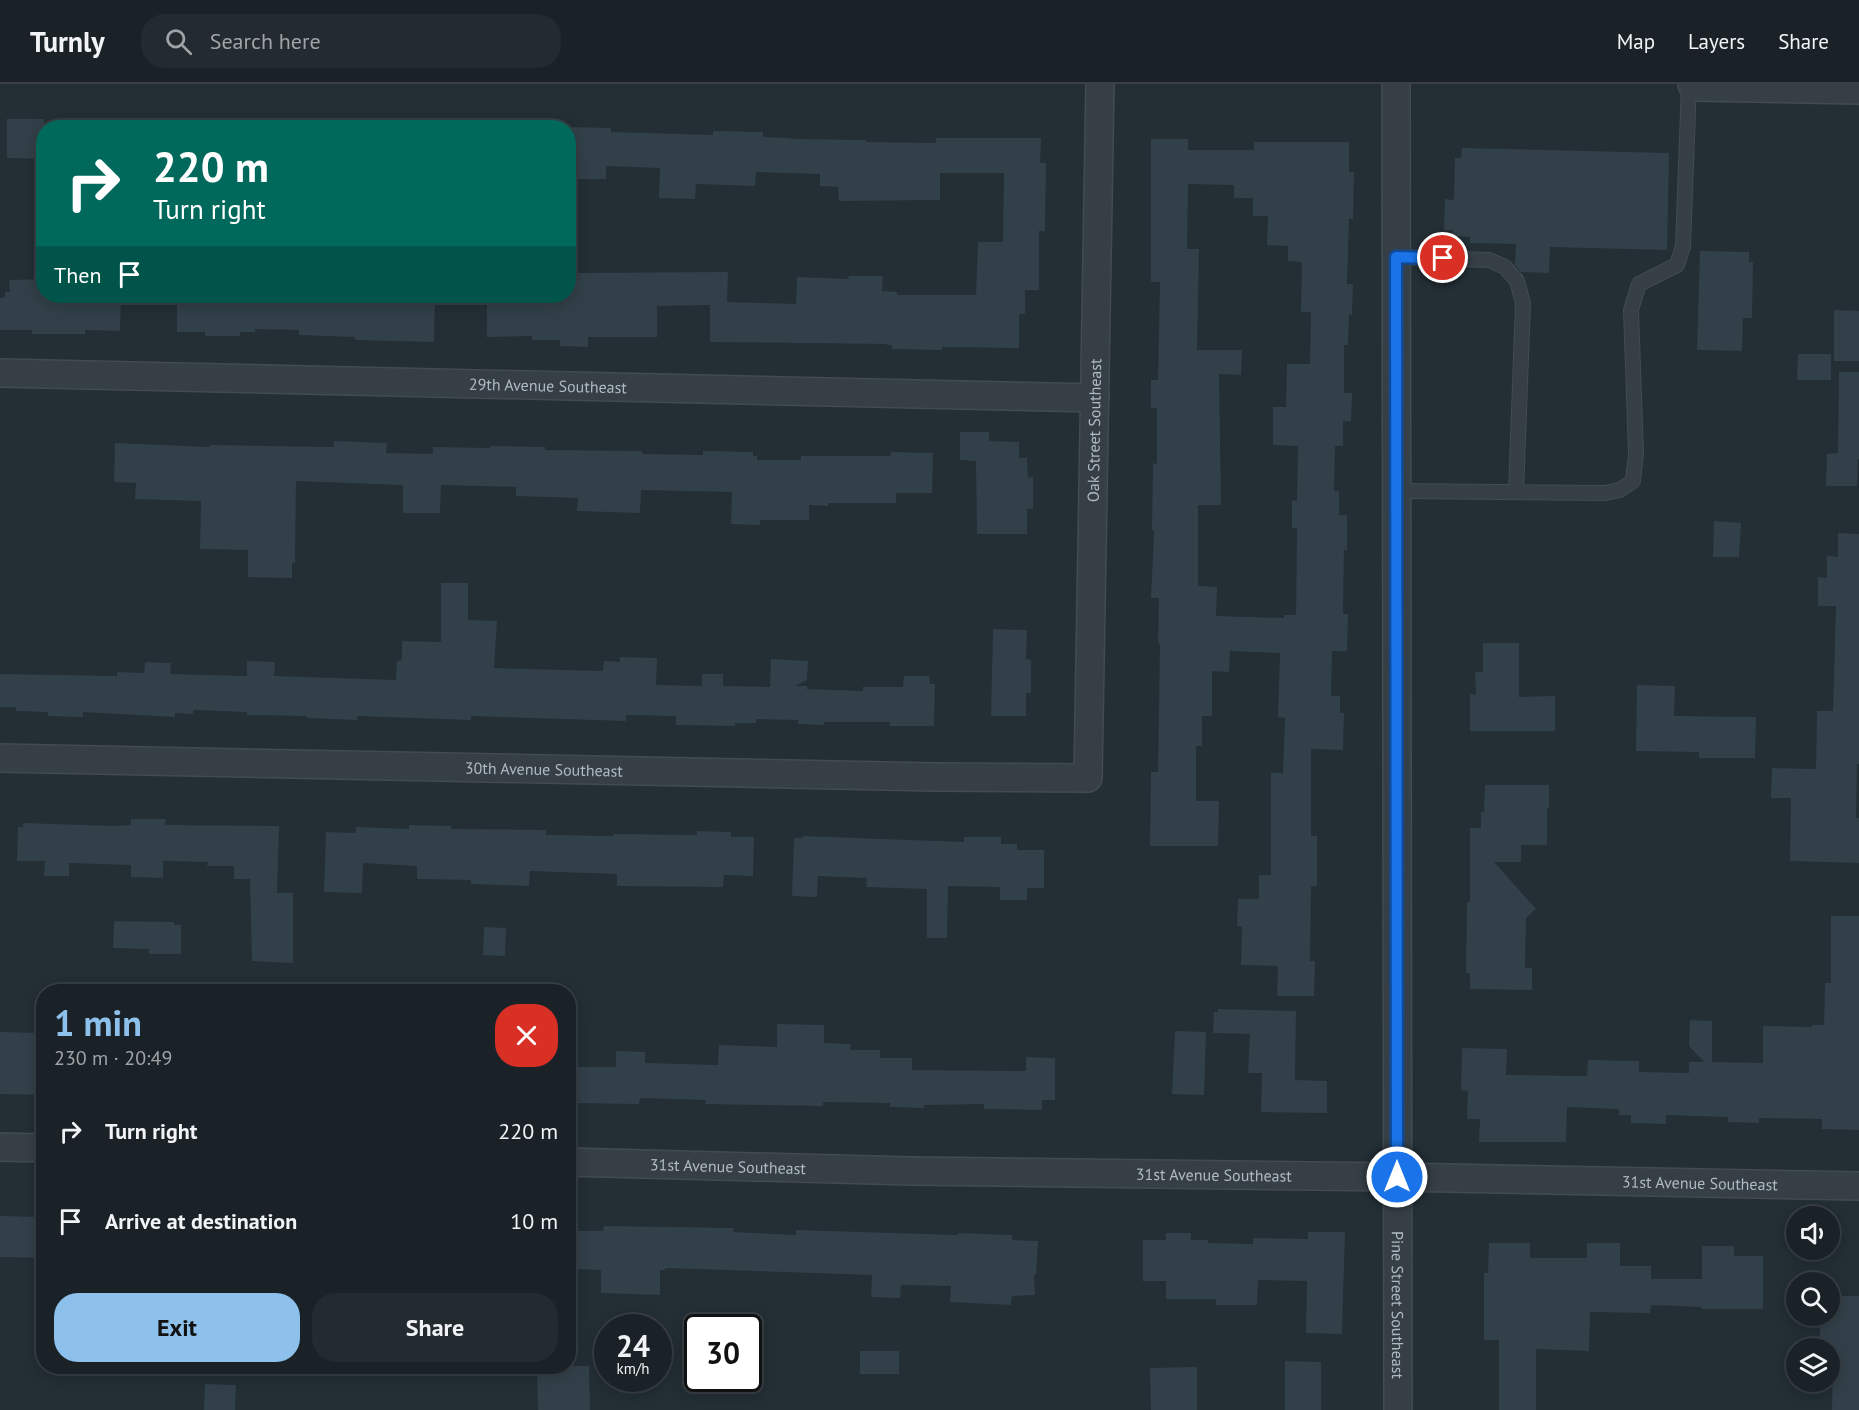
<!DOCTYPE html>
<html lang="en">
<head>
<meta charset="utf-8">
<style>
	body { margin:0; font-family:"PT Sans",sans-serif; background:#232a30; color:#f1f3f6; height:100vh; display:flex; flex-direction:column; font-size:22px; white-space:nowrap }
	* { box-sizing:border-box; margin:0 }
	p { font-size:20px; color:#9fa4a8 }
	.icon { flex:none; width:33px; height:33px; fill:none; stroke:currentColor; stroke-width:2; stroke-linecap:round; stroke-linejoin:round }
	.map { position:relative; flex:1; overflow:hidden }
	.panel { position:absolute; left:36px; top:900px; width:540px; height:390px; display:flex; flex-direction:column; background:#1a2228; border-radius:24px; box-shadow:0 3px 15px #0003,0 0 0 2px #383f45 }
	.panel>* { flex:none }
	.banner { position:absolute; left:36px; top:36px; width:540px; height:183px; border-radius:24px; box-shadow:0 3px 15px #0003,0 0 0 2px #383f45; background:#00695c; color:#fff; overflow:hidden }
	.fabs { position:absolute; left:1786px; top:1122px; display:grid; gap:12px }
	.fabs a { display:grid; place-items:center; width:54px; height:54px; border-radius:50%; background:#1a2228; box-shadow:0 3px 15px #0003,0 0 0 2px #383f45; font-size:30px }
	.speed { position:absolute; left:594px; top:1230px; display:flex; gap:12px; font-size:30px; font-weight:700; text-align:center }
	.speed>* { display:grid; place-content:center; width:78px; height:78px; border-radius:50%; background:#1a2228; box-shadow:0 3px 15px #0003,0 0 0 2px #383f45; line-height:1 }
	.speed small { font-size:15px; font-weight:400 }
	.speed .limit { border:3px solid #111; border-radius:9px; background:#fff; color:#111 }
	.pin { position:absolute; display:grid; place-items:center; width:51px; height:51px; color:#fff; margin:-26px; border:3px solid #fff; border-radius:50%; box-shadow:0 2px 6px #0007 }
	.me { position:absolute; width:66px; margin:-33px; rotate:0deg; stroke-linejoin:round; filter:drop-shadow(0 0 4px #0008) }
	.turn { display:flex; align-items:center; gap:21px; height:126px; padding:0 18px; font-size:27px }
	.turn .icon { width:78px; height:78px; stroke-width:2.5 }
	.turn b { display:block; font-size:42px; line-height:51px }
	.then { display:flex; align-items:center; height:57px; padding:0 18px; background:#0003; gap:12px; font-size:22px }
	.round { display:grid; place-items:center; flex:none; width:63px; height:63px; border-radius:24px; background:#232a30 }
	.head { display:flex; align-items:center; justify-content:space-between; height:102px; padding:0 18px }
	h1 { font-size:36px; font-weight:700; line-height:45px; color:#8dc1eb }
	.action { display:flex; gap:12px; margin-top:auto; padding:12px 18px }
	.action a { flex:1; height:69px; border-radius:24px; background:#8dc1eb; color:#111; font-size:24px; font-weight:700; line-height:69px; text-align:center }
	.action a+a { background:#232a30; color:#f1f3f6 }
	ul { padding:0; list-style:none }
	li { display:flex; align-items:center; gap:18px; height:90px; padding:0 18px }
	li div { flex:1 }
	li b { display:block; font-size:22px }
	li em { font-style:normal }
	header { display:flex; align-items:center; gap:36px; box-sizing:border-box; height:84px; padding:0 30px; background:#1a2228; border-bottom:2px solid #383f45 }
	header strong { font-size:28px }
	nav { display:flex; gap:33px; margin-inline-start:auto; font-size:21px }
	.search { width:420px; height:54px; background:#232a30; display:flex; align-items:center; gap:15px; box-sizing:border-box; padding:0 21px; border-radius:24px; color:#9fa4a8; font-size:22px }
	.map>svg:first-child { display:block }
	.building { fill:#324049; fill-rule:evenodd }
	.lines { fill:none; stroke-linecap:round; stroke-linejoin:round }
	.service-casing { stroke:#424b52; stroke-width:16 }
	.minor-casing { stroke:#424b52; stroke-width:30 }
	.tertiary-casing { stroke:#424b52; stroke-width:36 }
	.service { stroke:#363f46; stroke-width:14 }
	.minor { stroke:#363f46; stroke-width:27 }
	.tertiary { stroke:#363f46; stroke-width:33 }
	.route-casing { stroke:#114b97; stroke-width:15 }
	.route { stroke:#1a73e8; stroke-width:10 }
	.labels { text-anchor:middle; stroke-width:6; stroke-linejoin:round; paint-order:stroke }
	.street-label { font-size:16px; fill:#b0bac2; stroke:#1b242b }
</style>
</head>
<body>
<header>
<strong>Turnly</strong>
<div class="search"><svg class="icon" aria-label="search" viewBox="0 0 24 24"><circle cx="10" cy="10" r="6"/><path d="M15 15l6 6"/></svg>Search here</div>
<nav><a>Map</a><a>Layers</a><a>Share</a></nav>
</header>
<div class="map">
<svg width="1859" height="1326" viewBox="0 0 1859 1326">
	<rect width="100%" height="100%" fill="#232e35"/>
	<!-- building -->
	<path class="building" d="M7 35H44V75L7 74Z
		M568 43 611 44V48L713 51V47L763 48V53L791 54V55L866 56V58L936 59V54H1041L1040 79H1046L1045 147H1039V206H1025V230H1019V264L942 263V266L892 265V261H887V260L710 258V221L657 222V253H588V263L560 262V256H532V252L487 253V212H568V189L728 188 727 218 796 220 797 193 848 195 849 192H883L882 207 897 208V211H976L978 158H1003L1004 89H940V116L839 117 838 103 820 102V90L756 88 755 102 696 100 695 115 659 114 660 84 606 82V95H568Z
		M1151 55H1188V66H1254V58H1349V88H1354L1353 135H1349L1347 200H1353L1352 231H1349L1348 261H1344V309H1352L1351 338 1343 337V362H1335L1334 407H1339V431H1347V466H1344L1343 530H1348L1347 567H1332L1331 612H1340V629H1344L1343 666 1311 665V752H1317V802H1311L1310 877H1315L1314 912H1277L1278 882 1241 881 1242 843 1237 842 1238 815H1259V791H1271V689H1283L1285 634 1278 633 1280 569 1230 567 1229 588 1212 587V632H1202V662H1196V717H1219L1218 762H1150L1151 688H1158L1160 560 1158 559 1159 514H1151L1154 446H1152L1153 379 1157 380V324H1151V296H1158L1160 198H1151ZM1188 100 1234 101V114H1253V132H1268L1267 161 1288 162V177L1302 178 1301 228H1311L1310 280H1287L1286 323H1273V361L1298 362 1297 417 1292 416V444H1297L1296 531H1284V534L1216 532 1217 503 1198 502V421H1221L1219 290 1241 291 1242 266H1197L1199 165H1187Z
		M1462 64 1669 69 1667 166 1550 163 1549 189 1521 188 1515 181 1516 160 1470 159V153L1453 152V146H1444L1445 115 1454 116 1455 74H1461Z
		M1700 167 1749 168V178H1753L1752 234H1743L1742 267 1697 266Z
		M44 195V212H121L120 247 85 246V250H32V246H0V214L5 213V208H10L9 196Z
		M177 212H435L434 258 355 256V253L299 251V246L255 245V248H240V252H205V248H177Z
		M1834 226 1859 227V277H1834Z
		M1798 270H1831V296H1797Z
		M1839 288H1859V375H1858L1857 402H1826L1827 370 1838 369Z
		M960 348H989V357L1019 358V374H1027L1028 394 1033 393V425H1027V450H977L976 377 960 376Z
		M334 357 387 359 386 369 433 370V363L490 364V362L545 363V366L642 367V370L703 371V367L753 368V372H757V376H801V372H891V368L933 369 932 409H896V419H828V422L809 421V436H760V441L731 440 732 408 641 406 640 429 577 427 578 414 516 412V403L441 401 440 429H403V401L296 397 295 479H292V494L248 493V466L200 465 201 417 135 415 136 399 114 398 115 359 209 363 210 361 334 363Z
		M1714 437 1741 439 1739 473H1713Z
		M1838 449 1859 450V680H1857L1856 734H1859V779L1790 777 1791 714H1771L1772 684 1816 685 1817 627H1833L1836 522H1818V493L1827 494V472L1838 473Z
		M441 499H468V536L497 537 494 584 603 587 604 577 620 578V573L657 574 656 601 702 602V590H723V602L770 603 771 575 808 577 807 596 795 602H807V605L863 607V603H903L904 592H929L930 600H935L934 642H890V638H824V641L798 640V636L756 635V639H735V642L676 641V632L626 631V637L471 632V636L357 632V636L307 634V632L247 631V628L193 626V630L175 629V633L83 628V633L48 632V628L16 627V623H0V590L117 592V588L144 589 145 578 171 579 170 590 247 592V577L275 578 274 592 396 596 397 577 402 576V557L441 558Z
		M993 545 1027 546 1026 575 1031 576V609H1026V632H991Z
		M1483 559H1519V613L1555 612V647H1470V610L1476 611 1475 588H1483Z
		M1637 601 1675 602 1674 632 1756 633 1755 674H1699V668L1636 667Z
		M1485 701H1549V724H1547V761H1521V778H1494L1536 825 1526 834 1525 884H1532V906L1470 905V889H1466L1467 818H1470V744H1481V728H1484Z
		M131 735H166L165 741 279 742 277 809H293V879L252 877 250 795H234V782H207L208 778 163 777V794L131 793V781L69 779V792H44L45 777H17L18 743H23V739L114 742 131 741Z
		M409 741 451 742V745L546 746V751L613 752 614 750 697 751V747L731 748V753H754L753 792 724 791 723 803 617 802V790L530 787 529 802 471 800V796L417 795V782L363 779 362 809 324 808 326 748 356 749V743L409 745Z
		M803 752 964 758V753H1001V760H1017V766H1044V804H1027V816H1000V803L948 802 947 854H927V805L866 803 867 794 818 792 817 813 792 812 794 754H803Z
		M1831 832H1859V1046L1822 1045V1035L1759 1034V1039L1728 1038V1033L1666 1031V1040L1631 1039V1031H1619V1025L1567 1023 1566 1058H1479L1480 1035H1467L1468 1007 1461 1006 1462 964 1507 965 1506 991 1587 992 1588 976 1639 977V988L1689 989V978H1704L1689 962 1690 936 1712 937V978L1763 979V942L1812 943V941H1824L1825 899H1831Z
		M114 837 174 838V841H181V870H149V865L113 864Z
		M484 843 506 844 505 872 483 871Z
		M1218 925 1296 927 1295 996 1327 997V1029L1261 1028 1262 989H1248L1250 950 1213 949 1214 928H1218Z
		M777 940 824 941V959L851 960 850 966H880V974H912V986L1026 987V973L1055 974V1016H1042V1026L984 1025V1020L924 1021V1024L890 1023V1019L823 1018V1022L705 1020 706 1016 640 1014 639 1020 568 1019V983H616V967L645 968V979L718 981 719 961 777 963Z
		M1175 947 1206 948 1204 1011 1172 1010Z
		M0 948 44 949V1011L0 1010Z
		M0 1132 44 1133V1174L0 1173Z
		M604 1142 734 1144 733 1148 796 1151V1146L958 1151V1149L1012 1151V1156L1038 1157 1036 1191H1034L1035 1211 1012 1212 1011 1221 950 1218 951 1202 901 1201 900 1214 871 1213 872 1191 665 1184V1186H660V1211L601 1209V1186L577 1185 578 1147H603Z
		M1308 1148H1345L1342 1250 1306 1249 1307 1197 1258 1196 1257 1221H1216V1215H1166V1197H1143V1156H1166V1149H1191V1156H1208V1159L1253 1160V1154L1308 1155Z
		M1489 1159H1530V1174H1587V1159H1620V1182H1651V1195H1702V1162H1734V1172H1763V1225H1702V1223L1651 1221 1650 1229 1590 1228 1589 1267 1536 1265V1326H1499V1256H1484V1189H1488Z
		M1830 1212H1859V1326H1832L1833 1265 1820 1264V1232H1830Z
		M860 1267H899V1290H860Z
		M1285 1277 1321 1278V1326H1285Z
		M537 1282H589L590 1326H538Z
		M1197 1283V1326H1151L1150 1284Z
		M205 1300 236 1301 235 1326H204Z"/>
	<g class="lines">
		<!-- service casing -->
		<g class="service-casing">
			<path id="service" d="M1397 173 1489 176 1505 183 1517 197 1523 219 1516 408
				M1397 407 1605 409 1620 406 1633 397 1636 369 1631 226 1639 200 1677 181 1683 162 1689 0"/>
		</g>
		<!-- minor casing -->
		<g class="minor-casing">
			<g id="minor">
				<path id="s1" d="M1396 0 1398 1326"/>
				<path id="s2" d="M0 289 1095 314"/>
				<path id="s3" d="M0 674 934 693 1088 694 1100 0"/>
				<path d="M0 1063 44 1064"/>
				<path id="s4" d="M568 1078 911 1087 1397 1093 1859 1102"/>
			</g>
		</g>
		<!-- tertiary casing -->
		<g class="tertiary-casing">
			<path id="tertiary" d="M1695 0 1859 3"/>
		</g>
		<!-- service -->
		<use href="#service" class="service"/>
		<!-- minor -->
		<use href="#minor" class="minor"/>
		<!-- tertiary -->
		<use href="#tertiary" class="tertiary"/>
	</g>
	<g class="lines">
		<!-- route casing -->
		<g class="route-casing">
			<path id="route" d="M1397 1093 1396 173 1443 174"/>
		</g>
		<!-- route -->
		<use href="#route" class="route"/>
	</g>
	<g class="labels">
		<!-- street labels -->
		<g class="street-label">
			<text dy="6" stroke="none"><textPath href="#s2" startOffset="548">29th Avenue Southeast</textPath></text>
			<text dy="6" stroke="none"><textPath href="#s3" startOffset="1436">Oak Street Southeast</textPath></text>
			<text dy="6" stroke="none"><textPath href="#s3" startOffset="544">30th Avenue Southeast</textPath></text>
			<text dy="6" stroke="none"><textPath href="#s4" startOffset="160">31st Avenue Southeast</textPath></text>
			<text dy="6" stroke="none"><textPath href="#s4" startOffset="646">31st Avenue Southeast</textPath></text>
			<text dy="6" stroke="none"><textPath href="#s4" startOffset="1132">31st Avenue Southeast</textPath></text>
			<text dy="6" stroke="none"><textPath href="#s1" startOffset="1221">Pine Street Southeast</textPath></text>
		</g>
	</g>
</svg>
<div class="fabs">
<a><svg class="icon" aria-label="sound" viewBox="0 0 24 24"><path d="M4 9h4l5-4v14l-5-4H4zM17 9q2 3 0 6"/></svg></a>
<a><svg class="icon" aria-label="search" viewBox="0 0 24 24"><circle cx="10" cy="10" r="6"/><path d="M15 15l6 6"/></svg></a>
<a><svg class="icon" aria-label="layers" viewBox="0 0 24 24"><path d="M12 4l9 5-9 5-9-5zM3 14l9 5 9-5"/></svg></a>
</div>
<div class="speed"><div>24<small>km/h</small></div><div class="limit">30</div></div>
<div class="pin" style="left:1443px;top:174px;background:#d93025"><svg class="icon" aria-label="arrive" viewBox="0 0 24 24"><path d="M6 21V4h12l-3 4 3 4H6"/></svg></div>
<svg class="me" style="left:1397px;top:1093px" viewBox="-20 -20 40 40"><circle r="17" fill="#1a73e8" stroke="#fff" stroke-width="3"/><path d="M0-11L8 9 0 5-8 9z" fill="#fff"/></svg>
<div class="banner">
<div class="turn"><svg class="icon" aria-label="right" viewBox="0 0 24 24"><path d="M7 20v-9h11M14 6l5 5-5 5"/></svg><div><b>220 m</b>Turn right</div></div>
<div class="then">Then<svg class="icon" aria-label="arrive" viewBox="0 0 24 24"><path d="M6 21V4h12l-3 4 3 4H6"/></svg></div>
</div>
<section class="panel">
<div class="head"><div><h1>1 min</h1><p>230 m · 20:49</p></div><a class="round" style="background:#d93025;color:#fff"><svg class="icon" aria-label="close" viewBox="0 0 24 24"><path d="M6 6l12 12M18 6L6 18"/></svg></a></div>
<ul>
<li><svg class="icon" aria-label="right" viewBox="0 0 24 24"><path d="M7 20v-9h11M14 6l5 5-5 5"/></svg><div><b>Turn right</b></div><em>220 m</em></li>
<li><svg class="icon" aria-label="arrive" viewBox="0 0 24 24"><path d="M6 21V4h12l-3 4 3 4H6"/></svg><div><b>Arrive at destination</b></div><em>10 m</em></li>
</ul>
<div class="action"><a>Exit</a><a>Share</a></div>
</section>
</div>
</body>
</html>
